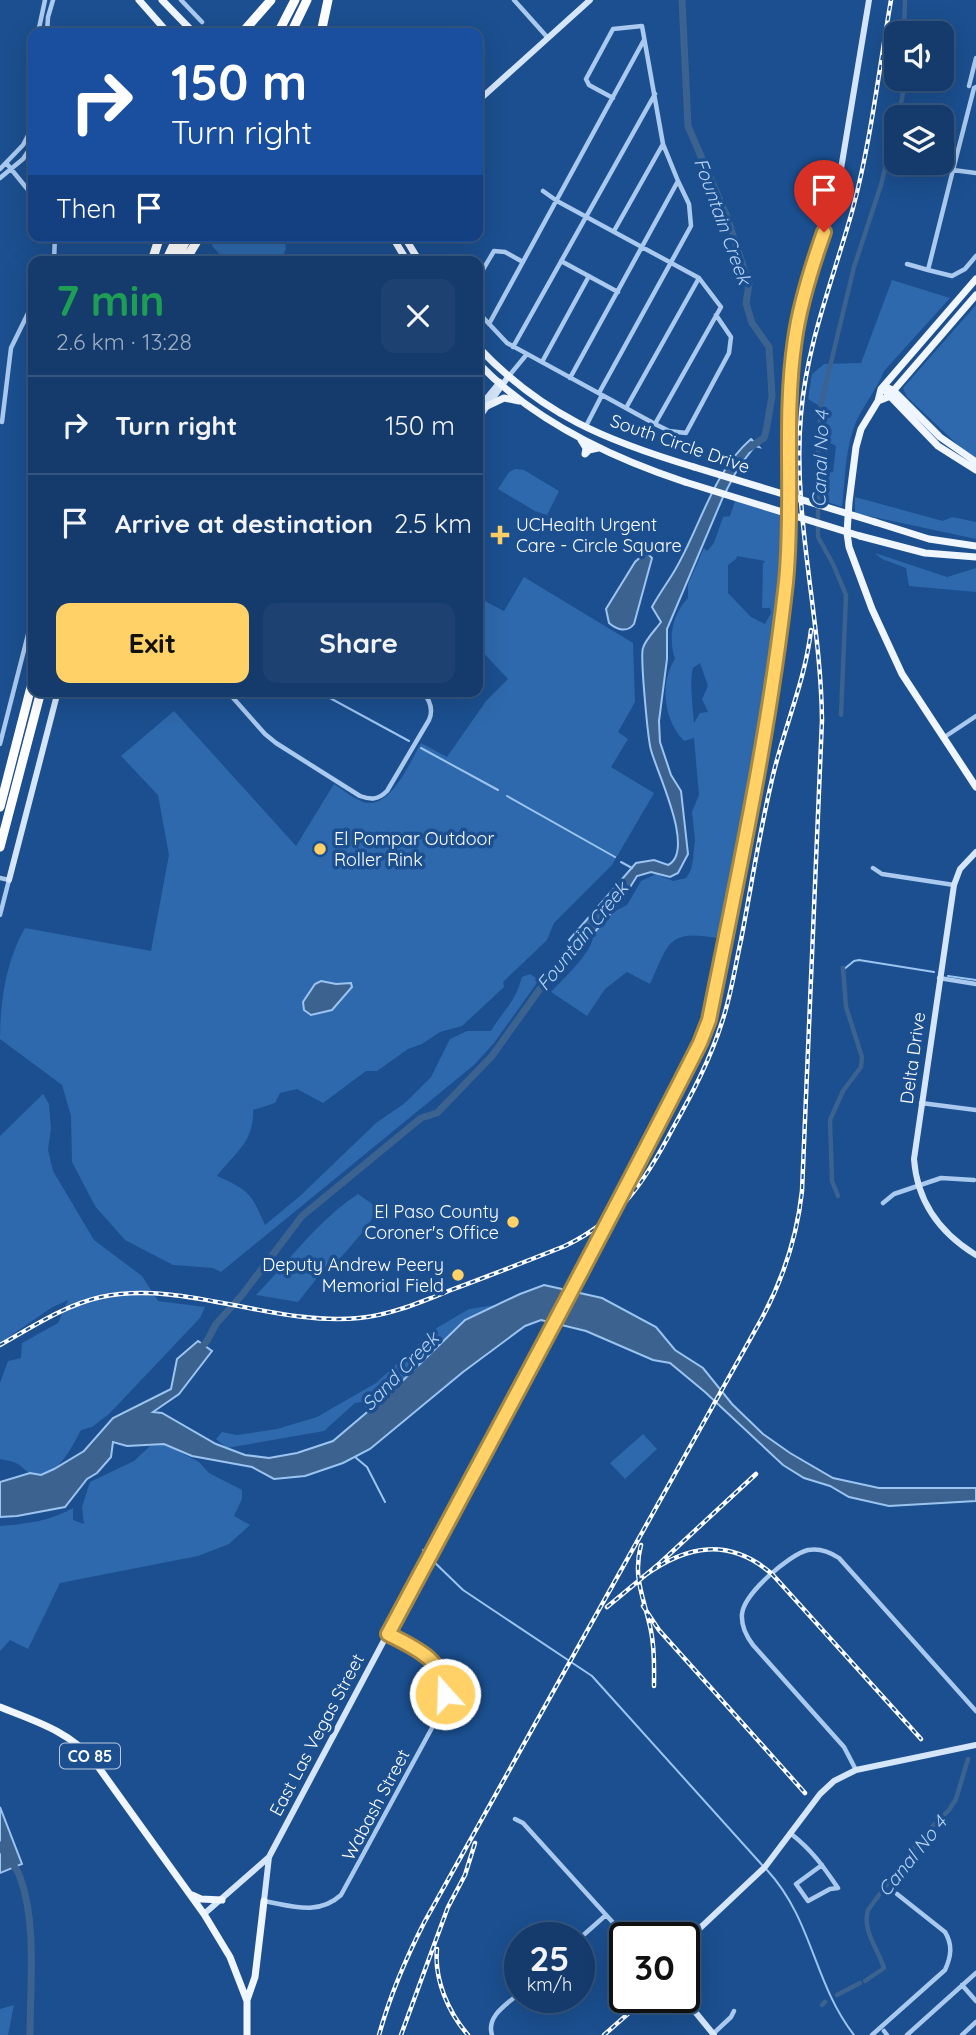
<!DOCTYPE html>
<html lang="en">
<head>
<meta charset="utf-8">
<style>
	body { margin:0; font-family:Quicksand,sans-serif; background:#1d4271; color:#f1f3f6; height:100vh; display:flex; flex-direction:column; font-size:26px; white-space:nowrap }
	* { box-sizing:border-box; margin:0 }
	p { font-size:23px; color:#9dadc1 }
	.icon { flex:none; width:38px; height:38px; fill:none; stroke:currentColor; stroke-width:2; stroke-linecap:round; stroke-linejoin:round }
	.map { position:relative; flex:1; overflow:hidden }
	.sheet { position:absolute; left:28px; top:256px; width:455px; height:441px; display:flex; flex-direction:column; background:#143b6b; border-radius:14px; box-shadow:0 7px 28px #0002,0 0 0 2px #33557e }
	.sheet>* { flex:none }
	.top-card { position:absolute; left:28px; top:28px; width:455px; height:214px; border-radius:14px; box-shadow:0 7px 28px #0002,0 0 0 2px #33557e; background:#1a4fa0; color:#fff; overflow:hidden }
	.fabs { position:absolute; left:884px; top:21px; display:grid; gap:14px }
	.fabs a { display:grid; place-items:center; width:70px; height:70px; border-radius:14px; background:#143b6b; box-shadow:0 7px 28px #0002,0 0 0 2px #33557e; font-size:35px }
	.speed { position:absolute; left:504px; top:1922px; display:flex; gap:14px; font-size:35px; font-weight:700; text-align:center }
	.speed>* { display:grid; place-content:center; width:91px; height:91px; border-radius:50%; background:#143b6b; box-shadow:0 7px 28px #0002,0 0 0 2px #33557e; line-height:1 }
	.speed small { font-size:18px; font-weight:400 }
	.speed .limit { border:4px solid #111; border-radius:10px; background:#fff; color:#111 }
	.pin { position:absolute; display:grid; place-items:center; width:60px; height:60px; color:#fff; margin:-72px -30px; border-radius:50% 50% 50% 0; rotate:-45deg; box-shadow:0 0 7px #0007 }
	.pin .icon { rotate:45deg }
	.me { position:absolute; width:77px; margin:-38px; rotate:340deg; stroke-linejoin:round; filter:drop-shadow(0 0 5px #0008) }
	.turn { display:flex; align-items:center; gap:24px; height:147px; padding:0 28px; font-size:32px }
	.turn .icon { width:91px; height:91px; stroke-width:2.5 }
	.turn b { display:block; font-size:49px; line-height:60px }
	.then { display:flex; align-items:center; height:66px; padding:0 28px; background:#0003; gap:14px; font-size:26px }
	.round { display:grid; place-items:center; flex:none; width:74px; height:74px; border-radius:14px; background:#1d4271 }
	.headline { display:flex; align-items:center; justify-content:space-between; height:119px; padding:0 28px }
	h1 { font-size:42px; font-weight:700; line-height:52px; color:#1e9e55 }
	.button { display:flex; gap:14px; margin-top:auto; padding:14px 28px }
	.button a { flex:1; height:80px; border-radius:14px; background:#ffd166; color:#111; font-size:28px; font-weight:700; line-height:80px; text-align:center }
	.button a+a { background:#1d4271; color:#f1f3f6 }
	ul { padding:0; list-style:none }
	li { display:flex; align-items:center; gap:21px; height:98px; padding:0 28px; border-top:2px solid #33557e }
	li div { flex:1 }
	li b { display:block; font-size:26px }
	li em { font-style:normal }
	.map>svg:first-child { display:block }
	.green { fill:#2e69ad; fill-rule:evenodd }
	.water { fill:#3c6290; stroke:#9cc4f0; stroke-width:2 }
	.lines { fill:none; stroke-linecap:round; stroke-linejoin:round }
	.stream { stroke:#9cc4f0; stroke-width:2 }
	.canal { stroke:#3c6290; stroke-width:4.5 }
	.river { stroke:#3c6290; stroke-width:7 }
	.street { stroke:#a9c9ee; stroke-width:4.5 }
	.secondary { stroke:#d6e6fa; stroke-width:6 }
	.primary { stroke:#f0f6ff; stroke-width:7 }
	.highway { stroke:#fff; stroke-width:9 }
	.rail-casing { stroke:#fff; stroke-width:4.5 }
	.rail { stroke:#1b4f8f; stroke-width:2; stroke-dasharray:5; stroke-linecap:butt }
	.primary-bridge { stroke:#f0f6ff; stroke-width:7 }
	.route-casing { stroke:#a68842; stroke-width:18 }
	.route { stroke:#ffd166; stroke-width:12 }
	.poi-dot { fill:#ffd166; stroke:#1b4f8f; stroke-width:2.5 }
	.labels { text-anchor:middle; stroke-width:7; stroke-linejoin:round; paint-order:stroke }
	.shield { fill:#1b4f8f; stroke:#bbcadd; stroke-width:2 }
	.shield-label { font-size:16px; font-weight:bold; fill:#fff }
	.street-label { font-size:18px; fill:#fff; stroke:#1b4f8f }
	.poi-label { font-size:18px; fill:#fff; stroke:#1b4f8f; text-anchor:start }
	.water-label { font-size:19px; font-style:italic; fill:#b5d3f5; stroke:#1b4f8f }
</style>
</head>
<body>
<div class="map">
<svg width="976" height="2035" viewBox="0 0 976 2035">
	<rect width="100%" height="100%" fill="#1b4f8f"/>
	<!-- green -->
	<path class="green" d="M213 236H284L286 249 280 261H226L212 246Z
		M892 280 950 298 884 371C876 392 860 408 853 430 845 454 845 482 842 507L822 500 821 474 833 472 836 446 824 440 826 410 808 399 812 374 824 364 861 363Z
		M976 305V462L907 397 903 388Z
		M515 469 524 470 559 491 547 515 535 511 498 489 509 472Z
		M855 497 943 521 952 517 976 522V539L855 513Z
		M736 498 789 512 788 555 781 565 776 601 774 640 778 644 737 878 729 892 717 938C667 929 669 943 650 984L627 972 605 989 587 1016 551 992C563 979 594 951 593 935L611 913 627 905 641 881 656 874 673 881 686 878 691 870 693 859 695 840 692 812 699 795 694 738 684 741C664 721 659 683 675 659 668 637 672 615 688 598V584L704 548 707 551 714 543 723 517 730 516ZM737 556 765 561 763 564 762 608H770L771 613 765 624 751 617 728 593V565L736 559ZM700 663 708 686 702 699 708 712 700 713 694 723C693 707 689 682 693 668Z
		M875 553 947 577 976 568V592L909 586 906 568 882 559Z
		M524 577 633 643 635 702 618 732 628 739 611 767 654 793 612 865 554 923 547 940 503 982 504 987 462 1026 440 1032 422 1044 408 1049 377 1071H366L323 1103 297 1089 280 1093 275 1103 253 1110C254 1143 235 1152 217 1176 250 1191 251 1193 265 1225L300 1196 376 1123 405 1103 431 1077 450 1039 467 1031H491C504 1009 515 1003 522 977L530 974 539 980 494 1043 474 1065 221 1272 213 1268 173 1265 125 1240 95 1206 72 1162 71 1116 62 1085 0 1039C0 1003 6 960 25 928L151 951 169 855 158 795 121 756 174 711 296 846 334 784C343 790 353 798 363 802 390 811 410 762 421 743L447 757 486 701 508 679 478 647V602L481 599 504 611Z
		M43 1094 49 1104 51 1128 48 1150 53 1171 94 1240 142 1276 158 1301 205 1307 200 1318 109 1414 92 1427 81 1430C72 1447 55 1483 30 1473 25 1471 21 1465 16 1463 12 1461 5 1460 0 1459V1383L8 1361 21 1358 22 1343 58 1323 68 1300 51 1308 0 1343V1136Z
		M358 1194 378 1208 367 1227 337 1262 325 1268 298 1302 256 1295C289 1261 318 1220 358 1194Z
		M495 1305 465 1320 368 1412 362 1402 355 1403 324 1431 227 1448 216 1439 222 1432 237 1435 277 1429 317 1417 376 1383 435 1329 469 1309Z
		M643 1434 657 1449 625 1479 610 1463Z
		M164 1444 199 1462 209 1473 242 1490V1499L234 1516 250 1525 229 1544 198 1556 60 1583 28 1649 10 1640 0 1651V1526C26 1524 50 1521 73 1508V1520L84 1524 82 1507 90 1482 134 1461 150 1446Z
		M14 2005 8 2035H0V2009Z"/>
	<!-- water -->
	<path class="water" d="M751 439 759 447 755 446 738 468 723 497 667 629V659L659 721 660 742 671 775 681 791 688 854 678 873 670 877 651 872 637 876 624 897 579 951 569 940 636 863 654 860 668 865C696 851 657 773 651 750 648 740 640 656 643 648 645 640 656 629 661 622L652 607C659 594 668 582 675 570 701 526 712 473 751 439Z
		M646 552 652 558 634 624C627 633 617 630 609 623L606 609 635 562Z
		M321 981 336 984 351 983 352 987 332 1010 311 1015 304 1010 303 1002 315 984Z
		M544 1285 602 1298 656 1327 675 1350 703 1368 732 1404 763 1434 790 1453 833 1478 879 1488H976V1501L889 1506 849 1497 830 1486 804 1478 783 1465 705 1392 670 1363 653 1360 586 1331 541 1320 525 1326 463 1372 370 1449 343 1463 305 1476 274 1479 252 1467 192 1456 164 1444 127 1446 113 1442 111 1457 97 1473 87 1479 65 1507 17 1516 0 1517V1482L30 1473 41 1475 54 1469 84 1451 113 1418 171 1389 177 1359 198 1341 212 1351 179 1394 153 1412 162 1413 216 1444 245 1455 269 1458 297 1453 333 1441 392 1391 465 1320 520 1294Z
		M0 1807 22 1864 0 1873Z"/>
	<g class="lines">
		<!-- stream -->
		<path class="stream" d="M317 691 409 741
			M421 748 498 790
			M507 796 615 857
			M621 862 632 868
			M843 970 854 961 859 960 934 972
			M948 976 976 980
			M355 1457 367 1467 385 1502
			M423 1550 427 1554
			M430 1558 463 1590 592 1676 763 1866
			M767 1870C813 1920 813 1982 854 2035"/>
		<!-- canal -->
		<path class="canal" d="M904 33 905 0
			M898 117 906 79
			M841 715 846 595 833 564 818 537V455L821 404 854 267 881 185 896 122
			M838 1196 832 1181 830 1120 843 1091 861 1067 862 1057 846 1007 843 968
			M865 1981 884 1968C878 1948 862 1932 868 1910L922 1837 949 1810 956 1799 968 1759
			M837 1995 860 1983
			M822 2005 825 2002"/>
		<!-- river -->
		<path class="river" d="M682 0 688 126 727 217 749 284 746 303 752 323 769 347 772 396 766 431 764 438 749 448
			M199 1350 207 1341 216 1324 242 1295 302 1216 421 1118 437 1113 492 1056 577 937
			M0 1845C5 1857 16 1865 20 1877 37 1923 30 1986 30 2035"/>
		<!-- street -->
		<path class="street" d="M181 0 202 22
			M514 0 548 38
			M38 33 45 0
			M47 33 48 17 53 0
			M969 86 976 58
			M7 164 33 196
			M0 169 23 145 33 126
			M953 170 974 88 976 87
			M976 173 953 170 928 270 952 276 965 269 976 256
			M0 178 23 159 33 144
			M543 191 557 201 699 278 721 307 655 424
			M614 231 663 144
			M54 261 55 236
			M561 261 618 292
			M907 264 928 270
			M478 278 494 251 505 252 523 262
			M478 312 507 343 655 424 669 431 686 433 729 353 731 337 716 315
			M489 324 644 40
			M513 347 655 94
			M542 362 589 276
			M508 377 527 354
			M570 378 678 181 663 144 642 26 613 29 586 79 589 85 613 98
			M599 393 691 226 689 204 678 181
			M626 408 699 278
			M2 422 11 348 33 303
			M586 426 602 395
			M32 543 33 545
			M227 691 265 734 276 743 360 796C371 800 378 800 387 791L429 720C434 709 430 700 422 691
			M943 738 976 716
			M0 744 33 615
			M873 868 882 874 954 885
			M0 878 9 880 0 915
			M939 978 976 984
			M921 1103 976 1110
			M883 1203 894 1194 941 1178 974 1180
			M856 1770 844 1747 753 1645C746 1636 741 1626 742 1614 744 1594 788 1555 808 1550 819 1548 830 1552 839 1558L976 1711
			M515 1819 523 1823 626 1937
			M790 1833C812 1850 823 1866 838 1888L830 1889 808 1901 796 1884 822 1865
			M264 1901C292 1906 318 1916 341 1895L439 1715C459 1669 423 1652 388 1635
			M579 1939 606 1915
			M962 1985 976 2001
			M676 1997 692 2008
			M884 2031 887 2035
			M713 2034 731 2017 734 2011
			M492 2035C486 2016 507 2004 520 1993
			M872 2035 945 1970C951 1957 953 1945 945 1932L897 1894
			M907 2035 976 1973
			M962 2035 976 2022"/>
		<!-- secondary -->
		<path class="secondary" d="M478 101 590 0
			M478 409 500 382
			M478 419 508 377
			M976 852 960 869 954 885 914 1159C917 1201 940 1233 976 1255
			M9 880 58 691
			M264 1901 269 1857 576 1279 611 1218 668 1106 700 1043 709 1020 754 793 781 620 788 555 789 410 795 340 803 302 838 187 869 0
			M204 1914 269 1857
			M684 1967 689 1945 699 1929 765 1867 820 1794 834 1781 856 1770 976 1745
			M684 1984 692 2008 714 2035"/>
		<!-- primary -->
		<path class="primary" d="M139 0 168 33
			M162 0 194 33
			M392 236 407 261
			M404 236 419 261
			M976 279 881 389 878 401 861 429 856 447 849 502 847 533 849 547 872 609 902 674 976 787
			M478 347C542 415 607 441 694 467
			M478 363C534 421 609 457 685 482
			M884 386 894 391 940 437 976 462
			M887 393 938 446 976 470
			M878 401 888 397 976 295
			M487 406 504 398 519 401
			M581 440 586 448 585 454 589 450 598 448
			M875 522 929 539 976 546
			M860 536 925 553 976 557
			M0 1707C35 1721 69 1731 94 1761L204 1914 230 1957 247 2001V2035
			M192 1895 201 1899 222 1900
			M247 2000 255 1977 264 1901"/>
		<!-- highway -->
		<path class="highway" d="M242 33 271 0
			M278 33 295 0
			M291 33 307 0
			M321 33 328 0
			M152 261 160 236
			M166 261 178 236
			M176 261 188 236
			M185 261 200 236
			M0 807 33 679
			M0 847 41 691"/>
		<!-- rail casing -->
		<g class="rail-casing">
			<path id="rail" d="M0 1345C32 1327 65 1305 101 1297 182 1279 276 1327 359 1318 391 1315 421 1302 451 1290 489 1276 527 1261 565 1246 621 1219 645 1181 673 1128 692 1094 710 1060 722 1022 731 996 735 967 741 940 751 888 759 835 771 784 782 732 805 683 811 630
				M641 1545C632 1578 645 1600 651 1631 655 1650 654 1668 654 1686
				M644 1576C687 1545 729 1537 772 1574L921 1739
				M643 1606 659 1630 805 1793
				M607 1607 660 1563 756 1474
				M437 1949C434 1979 448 2012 468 2035
				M379 2035C390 1995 406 1958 425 1921L762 1318C784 1277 797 1237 802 1191L822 720C821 617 792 517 801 414 807 342 834 277 853 208 871 141 879 69 891 0
				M401 2035 448 1907 465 1875 475 1843
				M604 2035 647 1997"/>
		</g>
		<!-- rail -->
		<use href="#rail" class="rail"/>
		<!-- primary-bridge -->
		<path class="primary-bridge" d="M694 467 875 522
			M685 482 860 536"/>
	</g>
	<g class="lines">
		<!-- route casing -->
		<g class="route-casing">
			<path id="route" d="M445 1694C444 1659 415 1648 388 1634 493 1438 599 1242 700 1043L709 1020C738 875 770 729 786 582 794 501 783 419 795 339 800 303 812 266 824 232"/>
		</g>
		<!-- route -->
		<use href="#route" class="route"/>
	</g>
	<!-- markers -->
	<g class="poi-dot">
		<path d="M496.5 524.5h7v7h7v7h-7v7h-7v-7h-7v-7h7z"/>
		<circle cx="320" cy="849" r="7"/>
		<circle cx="513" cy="1222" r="7"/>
		<circle cx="458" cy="1275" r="7"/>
	</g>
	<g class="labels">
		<!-- shield labels -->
		<rect class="shield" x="60" y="1743.5" width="60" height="25" rx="5"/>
		<g class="shield-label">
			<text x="90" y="1762">CO 85</text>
		</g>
		<!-- street labels -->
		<g class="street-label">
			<text transform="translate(680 444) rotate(19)" y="6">South Circle Drive</text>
			<text transform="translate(913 1058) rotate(-82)" y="6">Delta Drive</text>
			<text transform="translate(317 1735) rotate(-62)" y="6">East Las Vegas Street</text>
			<text transform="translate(376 1805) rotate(-62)" y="6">Wabash Street</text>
		</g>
		<!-- poi labels -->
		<g class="poi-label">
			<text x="516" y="531">UCHealth Urgent<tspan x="516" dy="21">Care - Circle Square</tspan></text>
			<text x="334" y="845">El Pompar Outdoor<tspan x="334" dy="21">Roller Rink</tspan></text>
			<text x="499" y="1218" text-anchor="end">El Paso County<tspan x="499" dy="21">Coroner's Office</tspan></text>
			<text x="444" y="1271" text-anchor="end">Deputy Andrew Peery<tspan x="444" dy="21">Memorial Field</tspan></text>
		</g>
		<!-- water labels -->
		<g class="water-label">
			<text transform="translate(723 221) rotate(70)" y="7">Fountain Creek</text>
			<text transform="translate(820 459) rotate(-88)" y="7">Canal No 4</text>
			<text transform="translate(582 936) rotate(-51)" y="7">Fountain Creek</text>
			<text transform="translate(400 1371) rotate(-46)" y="7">Sand Creek</text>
			<text transform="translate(912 1856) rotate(-51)" y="7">Canal No 4</text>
		</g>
	</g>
</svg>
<div class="fabs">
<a><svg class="icon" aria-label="sound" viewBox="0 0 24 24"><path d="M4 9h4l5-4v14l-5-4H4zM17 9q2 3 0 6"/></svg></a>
<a><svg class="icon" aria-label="layers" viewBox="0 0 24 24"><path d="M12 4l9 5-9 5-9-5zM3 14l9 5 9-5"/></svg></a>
</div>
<div class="speed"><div>25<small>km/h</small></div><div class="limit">30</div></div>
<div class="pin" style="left:824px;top:232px;background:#d93025"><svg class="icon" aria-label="arrive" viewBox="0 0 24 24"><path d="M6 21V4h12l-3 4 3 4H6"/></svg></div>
<svg class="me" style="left:445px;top:1694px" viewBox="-20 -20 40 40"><circle r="17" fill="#ffd166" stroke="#fff" stroke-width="3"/><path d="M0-11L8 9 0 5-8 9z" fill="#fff"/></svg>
<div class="top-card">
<div class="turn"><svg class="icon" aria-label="right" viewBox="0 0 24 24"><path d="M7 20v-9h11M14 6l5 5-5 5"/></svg><div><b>150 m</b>Turn right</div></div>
<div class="then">Then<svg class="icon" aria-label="arrive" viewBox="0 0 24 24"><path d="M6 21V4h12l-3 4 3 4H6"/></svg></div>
</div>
<section class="sheet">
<div class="headline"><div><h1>7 min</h1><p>2.6 km · 13:28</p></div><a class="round"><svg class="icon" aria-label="close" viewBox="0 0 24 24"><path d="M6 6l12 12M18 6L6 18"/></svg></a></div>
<ul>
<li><svg class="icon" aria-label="right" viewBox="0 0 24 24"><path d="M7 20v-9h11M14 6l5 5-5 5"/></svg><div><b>Turn right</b></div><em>150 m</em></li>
<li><svg class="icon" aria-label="arrive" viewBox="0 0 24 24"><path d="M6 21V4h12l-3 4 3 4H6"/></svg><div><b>Arrive at destination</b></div><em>2.5 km</em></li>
</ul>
<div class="button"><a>Exit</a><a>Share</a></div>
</section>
</div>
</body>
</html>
